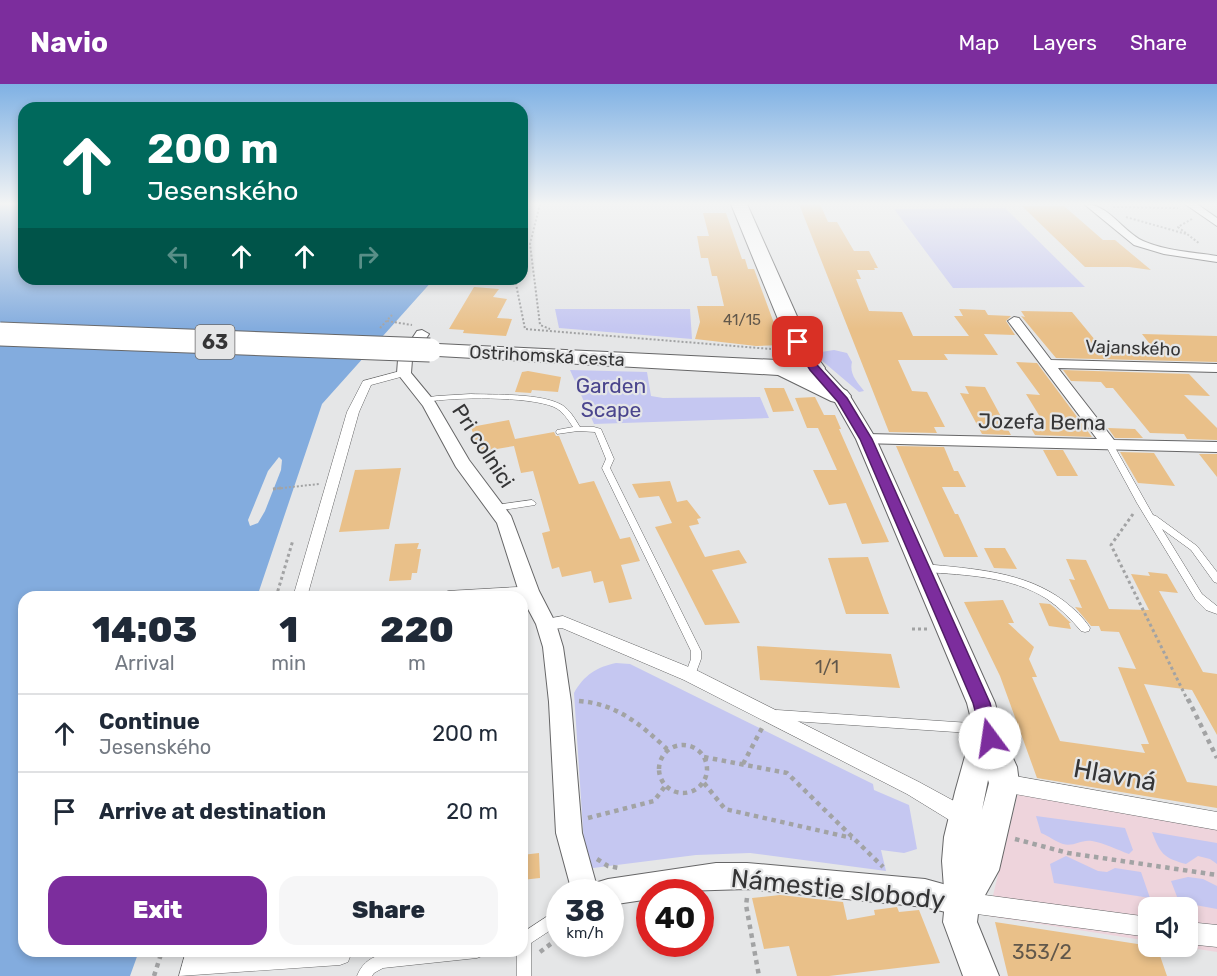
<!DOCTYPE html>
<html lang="en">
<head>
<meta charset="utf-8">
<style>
	body { margin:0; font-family:Rubik,sans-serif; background:#f6f6f7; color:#1f2937; height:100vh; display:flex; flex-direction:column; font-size:22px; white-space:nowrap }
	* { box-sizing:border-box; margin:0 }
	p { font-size:20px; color:#747a83 }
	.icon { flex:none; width:33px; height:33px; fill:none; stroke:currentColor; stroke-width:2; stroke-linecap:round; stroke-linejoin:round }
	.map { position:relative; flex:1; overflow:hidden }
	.sheet { position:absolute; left:18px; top:507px; width:510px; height:366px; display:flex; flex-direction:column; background:#fff; border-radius:18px; box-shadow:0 3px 9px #0003 }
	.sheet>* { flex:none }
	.top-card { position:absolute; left:18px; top:18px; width:510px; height:183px; border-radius:18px; box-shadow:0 3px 9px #0003; background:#00695c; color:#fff; overflow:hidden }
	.tools { position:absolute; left:1138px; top:813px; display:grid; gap:12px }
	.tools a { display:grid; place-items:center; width:60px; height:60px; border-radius:12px; background:#fff; box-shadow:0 3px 9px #0003; font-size:30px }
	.speed { position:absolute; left:546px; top:795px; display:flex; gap:12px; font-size:30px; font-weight:700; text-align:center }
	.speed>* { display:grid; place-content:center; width:78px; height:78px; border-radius:50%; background:#fff; box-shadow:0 3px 9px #0003; line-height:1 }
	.speed small { font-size:15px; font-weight:400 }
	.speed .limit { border:9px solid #d22; background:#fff; color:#111 }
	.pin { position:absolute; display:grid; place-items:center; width:51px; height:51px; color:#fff; margin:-26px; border-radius:12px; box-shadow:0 3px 9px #0006 }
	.me { position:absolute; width:66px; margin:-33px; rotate:346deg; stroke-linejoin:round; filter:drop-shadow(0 0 4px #0008) }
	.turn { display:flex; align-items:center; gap:21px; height:126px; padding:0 30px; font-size:27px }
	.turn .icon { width:78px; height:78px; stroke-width:2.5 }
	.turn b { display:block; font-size:42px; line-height:51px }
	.lanes { display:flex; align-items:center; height:57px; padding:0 30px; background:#0003; justify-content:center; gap:30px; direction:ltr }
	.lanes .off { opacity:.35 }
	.eta { display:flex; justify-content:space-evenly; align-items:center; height:102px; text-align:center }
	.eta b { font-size:36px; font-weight:800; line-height:42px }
	.cta { display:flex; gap:12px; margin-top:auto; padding:12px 30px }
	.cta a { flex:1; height:69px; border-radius:18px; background:#7c2d9d; color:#fff; font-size:24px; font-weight:800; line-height:69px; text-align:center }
	.cta a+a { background:#f6f6f7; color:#1f2937 }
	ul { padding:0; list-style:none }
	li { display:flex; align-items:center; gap:18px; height:78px; padding:0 30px; border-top:2px solid #e0e1e3 }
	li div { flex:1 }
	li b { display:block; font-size:22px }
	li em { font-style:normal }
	header { display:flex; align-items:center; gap:36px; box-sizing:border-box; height:84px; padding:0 30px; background:#7c2d9d; color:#fff }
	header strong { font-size:28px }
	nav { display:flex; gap:33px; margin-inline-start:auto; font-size:21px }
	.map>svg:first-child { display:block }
	.commercial { fill:#eed4dc }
	.green { fill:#c5c7f1 }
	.water { fill:#83acde }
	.pier { fill:#e5e6e7 }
	.building { fill:#e9c089 }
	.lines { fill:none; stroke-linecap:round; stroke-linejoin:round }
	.service-casing { stroke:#666667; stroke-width:1 }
	.pedestrian-casing { stroke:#666667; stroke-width:1 }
	.minor-casing { stroke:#666667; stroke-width:2 }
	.tertiary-casing { stroke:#666667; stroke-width:2 }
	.primary-casing { stroke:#666667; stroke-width:2 }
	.path-far2 { stroke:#a2a3a4; stroke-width:2; stroke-dasharray:2 2; stroke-linecap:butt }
	.path-far1 { stroke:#a2a3a4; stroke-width:3; stroke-dasharray:3 3; stroke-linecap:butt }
	.path { stroke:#a2a3a4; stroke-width:4.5; stroke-dasharray:4.5 4.5; stroke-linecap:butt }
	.service { fill:#fff; fill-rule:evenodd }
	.pedestrian { fill:#fff; fill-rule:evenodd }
	.minor { fill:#fff; fill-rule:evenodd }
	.tertiary { fill:#fff; fill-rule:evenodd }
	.primary { fill:#fff; fill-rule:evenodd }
	.primary-bridge-casing { stroke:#666667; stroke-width:25; stroke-linecap:butt }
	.primary-bridge { stroke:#fff; stroke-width:23 }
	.route { fill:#7c2d9d; stroke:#511d66; stroke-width:1.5 }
	.labels { text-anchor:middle; stroke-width:4.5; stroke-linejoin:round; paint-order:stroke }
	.far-number-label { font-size:15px; fill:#62584b }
	.far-street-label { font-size:18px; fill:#353536; stroke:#e5e6e7 }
	.number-label { font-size:18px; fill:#62584b }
	.shield { fill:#e5e6e7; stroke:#6a6a6b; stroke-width:1.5 }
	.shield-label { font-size:20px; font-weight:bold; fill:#353536 }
	.park-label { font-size:21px; fill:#4a458d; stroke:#e5e6e7 }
	.street-label { font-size:21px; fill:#353536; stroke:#e5e6e7 }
	.near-number-label { font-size:21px; fill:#62584b }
	.near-street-label { font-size:26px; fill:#353536; stroke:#e5e6e7 }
</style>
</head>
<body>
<header>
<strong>Navio</strong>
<nav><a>Map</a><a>Layers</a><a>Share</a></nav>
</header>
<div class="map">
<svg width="1217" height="892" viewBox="0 0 1217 892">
	<rect width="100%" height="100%" fill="#e5e6e7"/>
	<!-- commercial -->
	<path class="commercial" d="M1033 697 1217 728V868L1185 863 1188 862V824H1149V857L988 832 1018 709Z"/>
	<!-- green -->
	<path class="green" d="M1005 124 1085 203 953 204 894 125Z
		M555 225H690L692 255 559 244Z
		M834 266 847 269 852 278C849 290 857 298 864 307L859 308 820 275 821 268Z
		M570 286 647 288 651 312 663 314 760 313 769 334 594 340Z
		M616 579 630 580 873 700 874 706 909 721 917 765 904 769 881 766 886 787 750 769 696 771 593 784 585 775 574 609C584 591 597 583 616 579Z
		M1036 732 1125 744 1133 766 1129 770C1118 766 1104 759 1092 757 1081 755 1074 763 1063 760 1056 758 1049 752 1041 749Z
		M1152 748 1217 759V780L1210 775 1198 772 1186 780C1163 774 1160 769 1152 748Z
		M1066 772 1098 787 1107 788 1115 784 1141 788 1150 814 1054 799 1050 780Z
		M1188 793 1203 795 1217 802V825L1179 818 1171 797Z"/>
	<!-- water -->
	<path class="water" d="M0 120H24V195H434L322 320 257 513H24V867H139L130 892H0Z"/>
	<!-- pier -->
	<path class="pier" d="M279 373 282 376 281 386 265 427 258 439 250 442 248 436 268 387Z"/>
	<!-- building -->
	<path class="building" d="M799 120H820L828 138H837L854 167H869L878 184H874L875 186H857L861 195H856L869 227 902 228 913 252H969L954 232H963L959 225 985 226 988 231 1011 232 1006 237 1015 251 984 250 998 271 944 270 948 276H898L912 307 927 308 945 343H934L937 349 889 348Z
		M1022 122H1064L1103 156H1115L1151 186 1129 183H1085Z
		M703 129H726L742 175H745L748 185H754L782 261 756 262 695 255 700 238 697 222H724L717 192H712L708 174H701L697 152H709Z
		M474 203 499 205 493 213 507 215 497 234 512 235 506 252 463 249 464 246 449 245Z
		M1021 227 1072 228 1100 262 1153 264 1142 250 1217 252V278L1056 274 1021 232 1025 233Z
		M1016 278 1037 279 1092 353 1035 351 1029 341H1045L1026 310 1040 311Z
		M1063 286 1189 290 1210 312 1184 311 1217 344V356L1187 355 1184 350 1150 349 1113 304H1106L1101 298 1071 297Z
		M528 287 561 293 558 308 532 306 531 309 515 308 522 288Z
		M965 302 985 303 1011 351 982 350 960 309 969 310Z
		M764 304H784L794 327 773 328Z
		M815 313 824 331H835L841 345H839L889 458 862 460 846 419 829 421 813 386H837L818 344H807L795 314Z
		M509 336 515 355 554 348 556 352H559L579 400 594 397 620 455 630 453 640 477 621 481 632 515 609 519 603 497 594 499 591 487 562 493 559 483 552 485 542 449 550 447 533 387 521 389 514 362 479 368 471 343Z
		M1108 344 1135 345 1143 354H1115Z
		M896 362 944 363 954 387H958L966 403H942L955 430H958L978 473H944Z
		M1043 366H1063L1078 392H1057Z
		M1120 368 1154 369 1175 402 1138 399Z
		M1199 370H1217V393Z
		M401 384 389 445 339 448 355 386Z
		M670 397 677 418 687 416 701 434 697 435 699 440 689 442 705 473 739 466 747 479 712 486 740 539 705 541 655 443 672 439 659 412 639 414 632 400Z
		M419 459 417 465H421L417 489H412L411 496 389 497 395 460Z
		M984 464H1005L1017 485 994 484Z
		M868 473 889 530H846L828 474Z
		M1066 475 1086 476 1109 525 1149 526 1131 490 1150 492 1148 488 1167 490 1178 509 1159 507 1203 588 1217 590V651L1192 606 1144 600 1187 698 1217 702V724L1037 694 1000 592 964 518 1003 516 1014 539H1008L1034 563 1029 575 1037 593H1032L1060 657 1145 669 1141 660H1149L1118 583 1136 585 1119 548 1101 547 1099 542H1091L1075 523 1082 524 1069 495 1075 496Z
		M1039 519 1050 520 1055 524 1071 539H1069L1071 545 1049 542Z
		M757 562 891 570 900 604 760 596Z
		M539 769 540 794 522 796V771Z
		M780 811 843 818 847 836 875 831 874 826 897 823 899 828 919 826 940 879 829 892H797L789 862 764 865 752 814Z
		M995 838 1157 863 1167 892H1008Z"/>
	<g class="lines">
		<!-- service casing -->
		<g class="service-casing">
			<path id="service" d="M471 310C495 311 541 309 562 321 570 326 575 335 580 343H594L601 345 614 375 610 384 701 567V575L694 594 690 596 686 594 685 591 691 575V567L602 384 606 375 595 348 578 347 557 350 556 348 557 346 573 343C568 336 563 327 554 323 528 312 454 313 426 318L422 316 423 314 437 312Z
				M1109 357 1113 360 1153 431 1156 432 1197 462 1217 488V499L1214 498 1191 466 1162 445 1202 510 1217 522V530L1206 526 1196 516 1137 419 1105 360Z
				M532 416 536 419 535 421 496 427 492 424 496 421Z
				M925 480C973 485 1024 487 1064 517 1074 525 1084 534 1090 544L1089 547 1085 548 1081 547C1071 535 1060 524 1047 515 1011 492 966 491 925 488L922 487 920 484 922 481Z
				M777 626 985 640 989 641 991 645 989 649 985 650 777 636 773 635 771 631 773 627Z
				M560 824V840L531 859V892H517V867H522V849Z
				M409 867H484L482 872 477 874 383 884 374 889 372 892H357C366 869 387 869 409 867Z"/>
		</g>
		<!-- pedestrian casing -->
		<g class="pedestrian-casing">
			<path id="pedestrian" d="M404 286 408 287V291L371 301 359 328 307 513H293L347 328 363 297Z
				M519 503 524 505 526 509 524 513H441L443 509 448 507Z
				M563 532 696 586 919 698 965 723 967 730 965 737 958 739 951 737 907 710 684 596 562 544 546 546 541 544 538 540 541 536Z
				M1004 690 1217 728V746L1004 708 998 705 995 699 998 693Z
				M962 808 1149 833V853L962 828 955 825 952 818 955 811Z
				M1188 838 1217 841V863L1188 860Z
				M186 867H208L207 869 236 867H349L351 870 348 878 340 881 179 892Z"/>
		</g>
		<!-- minor casing -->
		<g class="minor-casing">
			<path id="minor" d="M1084 120C1109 120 1122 147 1143 157 1165 167 1193 168 1217 172V178L1164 170 1134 161Z
				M1185 120H1197L1217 134V142Z
				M1014 233 1019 234 1051 276 1217 280V288L1058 284 1114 356 1217 358V368L860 359 858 355 866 350 1097 355 1008 237Z
				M422 246 429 250 412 276 411 289 435 318 469 376 511 432 539 507 556 540 563 563 571 618 582 749 597 803 598 798 608 795 716 779H747L925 795 972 808 976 818 972 828 962 832 925 823 747 805 650 808V815L610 821V808H572L556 749 549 618 543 563 536 540 519 508 497 439 456 383 423 322 397 289 398 276 417 247Z"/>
		</g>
		<!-- tertiary casing -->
		<g class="tertiary-casing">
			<path id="tertiary" d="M814 279 820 280 850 312 876 355 995 619 1004 654 1017 683 1019 699 999 786 979 822 977 838 999 892H963L943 838 945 818 942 777 944 753 955 708 967 665 975 651 967 619 856 355 835 318 805 284 808 280ZM988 696 989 699 982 726Z"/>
		</g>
		<!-- primary casing -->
		<g class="primary-casing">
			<path id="primary" d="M731 120H747L812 266 825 284 822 289 816 290 847 307 851 312 847 317 839 319 831 317 778 291 438 272 430 271 427 266 430 261 438 260 798 277 791 267Z"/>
		</g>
		<!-- path-far2 -->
		<path class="path-far2" d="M540 120 530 160 540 241 550 245
			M1113 123 1178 124
			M522 125 523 120
			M522 132H530
			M1126 133 1186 150
			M1192 135 1178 143 1200 160
			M515 195 525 245 771 265
			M387 237 412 241
			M380 244 392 231
			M273 405 319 400"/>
		<!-- path-far1 -->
		<path class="path-far1" d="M273 405 281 404
			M1133 430 1111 461 1188 617
			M276 513 293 456
			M912 545H928"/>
		<!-- path -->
		<path class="path" d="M1188 615 1217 674
			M579 617C617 620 640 640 667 665
			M659 685a24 24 0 1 1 48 0a24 24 0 1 1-48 0Z
			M704 673 787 689 883 783
			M743 680 762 644
			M704 699 725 725 852 754
			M588 734 654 717 666 701
			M1015 755 1068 769 1217 791
			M597 775 608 782 619 784
			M747 814 746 821 759 892
			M540 868 560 853
			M154 892 162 867"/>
		<!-- service -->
		<use href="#service" class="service"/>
		<!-- pedestrian -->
		<use href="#pedestrian" class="pedestrian"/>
		<!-- minor -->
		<use href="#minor" class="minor"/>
		<!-- tertiary -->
		<use href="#tertiary" class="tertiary"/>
		<!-- primary -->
		<use href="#primary" class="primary"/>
		<!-- primary-bridge casing -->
		<g class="primary-bridge-casing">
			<path id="primary-bridge" d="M0 250 430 266"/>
		</g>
		<!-- primary-bridge -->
		<use href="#primary-bridge" class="primary-bridge"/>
	</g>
	<!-- sky -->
	<linearGradient id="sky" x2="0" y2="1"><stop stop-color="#7fb1e4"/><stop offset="0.49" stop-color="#f3f4f4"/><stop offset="1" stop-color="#f3f4f4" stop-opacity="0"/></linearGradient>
	<rect width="1217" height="245" fill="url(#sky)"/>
	<!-- route -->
	<path class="route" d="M798 255 802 256 818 282 847 314 872 355 990 619 999 654 996 660 990 662 984 660 973 619 860 355 838 318 810 286 793 258Z"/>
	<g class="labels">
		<!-- far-number labels -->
		<g class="far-number-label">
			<text x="742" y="241">41/15</text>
		</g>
		<!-- far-street labels -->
		<g class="far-street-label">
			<text transform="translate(1133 264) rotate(2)" y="6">Vajanského</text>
			<text transform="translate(547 272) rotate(3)" y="6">Ostrihomská cesta</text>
		</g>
		<!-- number labels -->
		<g class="number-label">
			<text x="827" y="589">1/1</text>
		</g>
		<!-- shield labels -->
		<rect class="shield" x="195.5" y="241" width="39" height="34" rx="4.5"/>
		<g class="shield-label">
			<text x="215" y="265">63</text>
		</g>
		<!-- park labels -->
		<g class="park-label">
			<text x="611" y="309">Garden<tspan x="611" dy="24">Scape</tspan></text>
		</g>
		<!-- street labels -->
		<g class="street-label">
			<text transform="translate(1042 338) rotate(1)" y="7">Jozefa Bema</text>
			<text transform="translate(483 362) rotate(57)" y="7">Pri colnici</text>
		</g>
		<!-- near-number labels -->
		<g class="near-number-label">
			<text x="1042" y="875">353/2</text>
		</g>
		<!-- near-street labels -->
		<g class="near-street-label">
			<text transform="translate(1115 691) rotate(10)" y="9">Hlavná</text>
			<text transform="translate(838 805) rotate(6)" y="9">Námestie slobody</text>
		</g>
	</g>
</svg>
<div class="tools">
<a><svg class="icon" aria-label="sound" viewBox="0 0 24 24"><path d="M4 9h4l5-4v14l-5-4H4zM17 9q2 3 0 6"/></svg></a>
</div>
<div class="speed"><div>38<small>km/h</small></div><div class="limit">40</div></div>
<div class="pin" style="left:798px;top:258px;background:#d93025"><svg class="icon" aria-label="arrive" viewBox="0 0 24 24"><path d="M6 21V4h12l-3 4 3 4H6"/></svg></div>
<svg class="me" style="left:990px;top:654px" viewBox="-20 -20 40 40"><circle r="19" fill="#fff"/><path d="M0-13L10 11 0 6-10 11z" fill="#7c2d9d"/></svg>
<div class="top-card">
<div class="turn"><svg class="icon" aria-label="ahead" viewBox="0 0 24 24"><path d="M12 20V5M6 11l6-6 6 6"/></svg><div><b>200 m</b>Jesenského</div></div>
<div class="lanes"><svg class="icon off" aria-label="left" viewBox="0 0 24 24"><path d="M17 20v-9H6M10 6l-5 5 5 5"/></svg><svg class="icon" aria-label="ahead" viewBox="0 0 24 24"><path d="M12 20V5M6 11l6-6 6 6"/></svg><svg class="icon" aria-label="ahead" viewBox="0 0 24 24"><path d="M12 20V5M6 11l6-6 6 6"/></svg><svg class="icon off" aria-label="right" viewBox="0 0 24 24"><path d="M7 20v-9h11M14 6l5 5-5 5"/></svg></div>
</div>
<section class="sheet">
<div class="eta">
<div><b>14:03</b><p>Arrival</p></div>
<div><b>1</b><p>min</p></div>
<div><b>220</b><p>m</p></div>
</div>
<ul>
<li><svg class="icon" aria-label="ahead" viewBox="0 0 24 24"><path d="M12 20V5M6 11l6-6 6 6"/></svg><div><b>Continue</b><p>Jesenského</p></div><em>200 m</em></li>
<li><svg class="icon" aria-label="arrive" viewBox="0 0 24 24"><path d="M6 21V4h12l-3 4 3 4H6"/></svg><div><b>Arrive at destination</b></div><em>20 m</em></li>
</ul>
<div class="cta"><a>Exit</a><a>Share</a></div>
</section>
</div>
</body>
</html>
